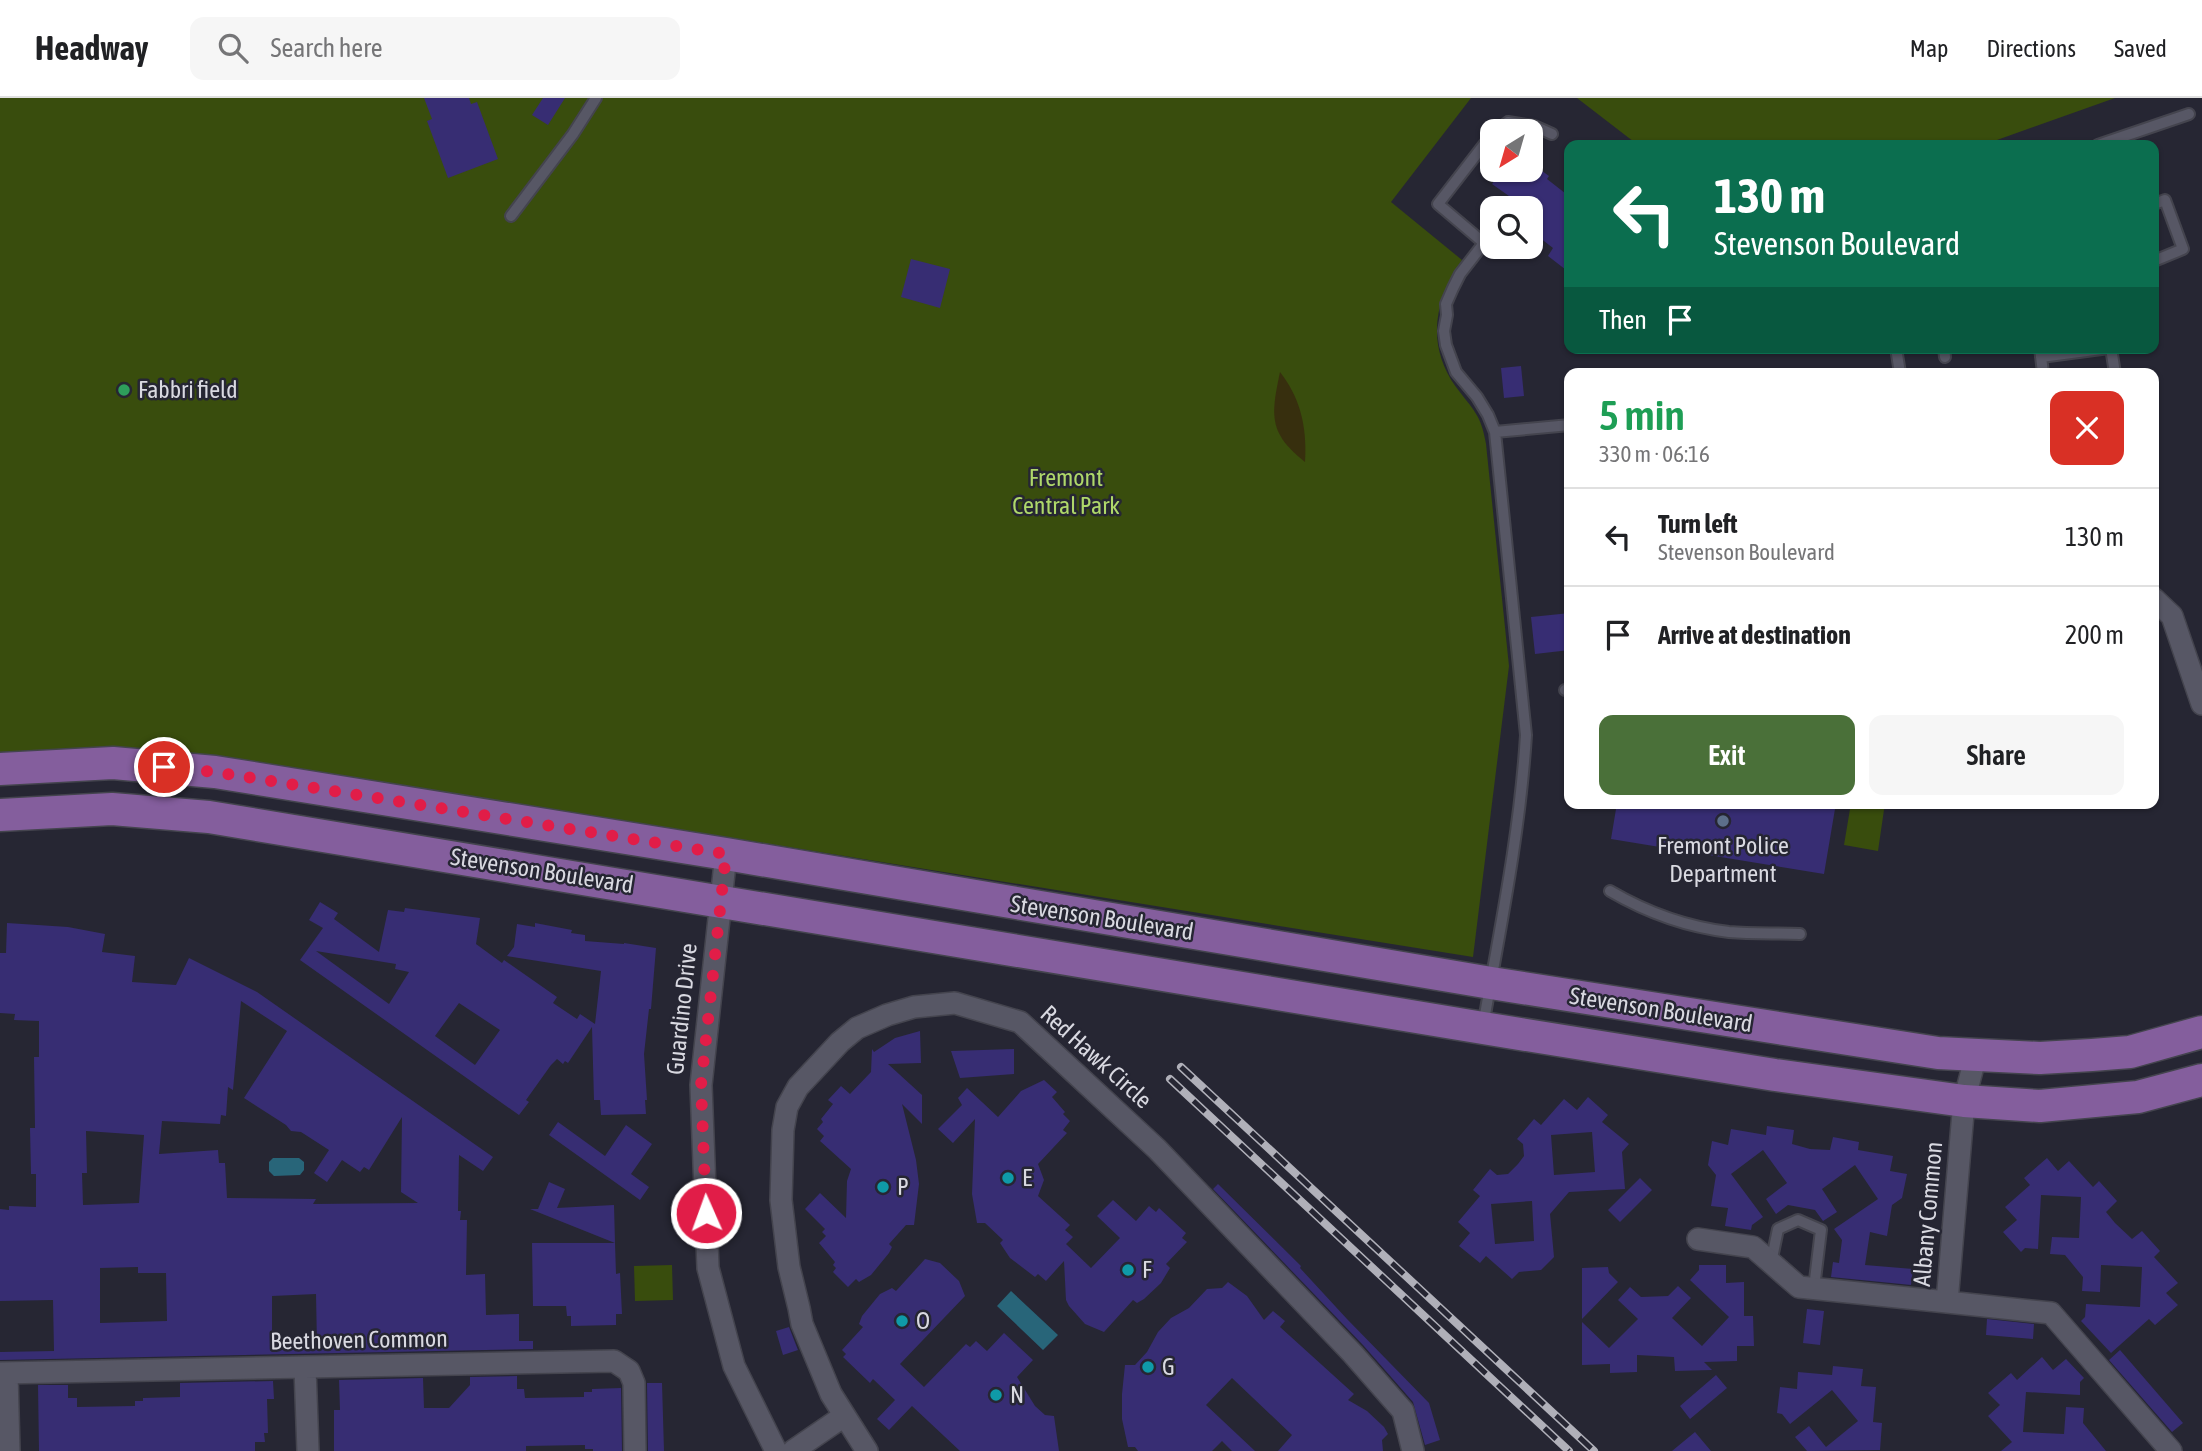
<!DOCTYPE html>
<html lang="en">
<head>
<meta charset="utf-8">
<style>
	body { margin:0; font-family:"Asap Condensed",sans-serif; background:#f6f6f6; color:#202124; height:100vh; display:flex; flex-direction:column; font-size:26px; white-space:nowrap }
	* { box-sizing:border-box; margin:0 }
	p { font-size:23px; color:#757577 }
	.icon { flex:none; width:38px; height:38px; fill:none; stroke:currentColor; stroke-width:2; stroke-linecap:round; stroke-linejoin:round }
	.map { position:relative; flex:1; overflow:hidden }
	.panel { position:absolute; left:1564px; top:270px; width:595px; height:441px; display:flex; flex-direction:column; background:#fff; border-radius:14px; box-shadow:0 2px 5px #0004 }
	.panel>* { flex:none }
	.banner { position:absolute; left:1564px; top:42px; width:595px; height:214px; border-radius:14px; box-shadow:0 2px 5px #0004; background:#0b6e4f; color:#fff; overflow:hidden }
	.needle { width:46px; rotate:217deg }
	.buttons { position:absolute; left:1480px; top:21px; display:grid; gap:14px }
	.buttons a { display:grid; place-items:center; width:63px; height:63px; border-radius:14px; background:#fff; box-shadow:0 2px 5px #0004; font-size:35px }
	.pin { position:absolute; display:grid; place-items:center; width:60px; height:60px; color:#fff; margin:-30px; border:4px solid #fff; border-radius:50%; box-shadow:0 2px 7px #0007 }
	.me { position:absolute; width:77px; margin:-38px; rotate:358deg; stroke-linejoin:round; filter:drop-shadow(0 0 5px #0008) }
	.turn { display:flex; align-items:center; gap:24px; height:147px; padding:0 35px; font-size:32px }
	.turn .icon { width:91px; height:91px; stroke-width:2.5 }
	.turn b { display:block; font-size:49px; line-height:60px }
	.then { display:flex; align-items:center; height:66px; padding:0 35px; background:#0003; gap:14px; font-size:26px }
	.round { display:grid; place-items:center; flex:none; width:74px; height:74px; border-radius:14px; background:#f6f6f6 }
	.head { display:flex; align-items:center; justify-content:space-between; height:119px; padding:0 35px }
	h1 { font-size:42px; font-weight:600; line-height:52px; color:#1e9e55 }
	.primary-button { display:flex; gap:14px; margin-top:auto; padding:14px 35px }
	.primary-button a { flex:1; height:80px; border-radius:14px; background:#4a7039; color:#fff; font-size:28px; font-weight:600; line-height:80px; text-align:center }
	.primary-button a+a { background:#f6f6f6; color:#202124 }
	ul { padding:0; list-style:none }
	li { display:flex; align-items:center; gap:21px; height:98px; padding:0 35px; border-top:2px solid #e0e0e0 }
	li div { flex:1 }
	li b { display:block; font-size:26px }
	li em { font-style:normal }
	header { display:flex; align-items:center; gap:42px; box-sizing:border-box; height:98px; padding:0 35px; background:#fff; border-bottom:2px solid #e0e0e0 }
	header strong { font-size:33px }
	nav { display:flex; gap:38px; margin-inline-start:auto; font-size:24px }
	.search { width:490px; height:63px; background:#f6f6f6; display:flex; align-items:center; gap:18px; box-sizing:border-box; padding:0 24px; border-radius:14px; color:#757577; font-size:26px }
	.map>svg:first-child { display:block }
	.green { fill:#394d0d }
	.sand { fill:#372f0e }
	.water { fill:#286579 }
	.building { fill:#372d73; fill-rule:evenodd }
	.lines { fill:none; stroke-linecap:round; stroke-linejoin:round }
	.service-casing { stroke:#44444e; stroke-width:14 }
	.minor-casing { stroke:#44444e; stroke-width:24 }
	.primary-casing { stroke:#44444e; stroke-width:35 }
	.service { stroke:#575765; stroke-width:10 }
	.minor { stroke:#575765; stroke-width:21 }
	.primary { stroke:#845e9d; stroke-width:32 }
	.rail-casing { stroke:#b0b0b9; stroke-width:8 }
	.rail { stroke:#262633; stroke-width:5; stroke-dasharray:16; stroke-linecap:butt }
	.route { stroke:#e11d48; stroke-width:12; stroke-dasharray:0 21.6 }
	.leisure-dot { fill:#2e9e5b; stroke:#262633; stroke-width:2.5 }
	.service-dot { fill:#5c6f8a; stroke:#262633; stroke-width:2.5 }
	.culture-dot { fill:#0f9aa8; stroke:#262633; stroke-width:2.5 }
	.labels { text-anchor:middle; stroke-width:5; stroke-linejoin:round; paint-order:stroke }
	.poi-label { font-size:24px; fill:#d9d9e1; stroke:#262633; text-anchor:start }
	.park-label { font-size:24px; fill:#afd86a; stroke:#262633 }
	.street-label { font-size:24px; fill:#d9d9e1; stroke:#262633 }
</style>
</head>
<body>
<header>
<strong>Headway</strong>
<div class="search"><svg class="icon" aria-label="search" viewBox="0 0 24 24"><circle cx="10" cy="10" r="6"/><path d="M15 15l6 6"/></svg>Search here</div>
<nav><a>Map</a><a>Directions</a><a>Saved</a></nav>
</header>
<div class="map">
<svg width="2202" height="1353" viewBox="0 0 2202 1353">
	<rect width="100%" height="100%" fill="#262633"/>
	<!-- green -->
	<path class="green" d="M0 0H1471L1391 104 1462 162C1434 202 1426 247 1456 289 1473 312 1481 316 1486 346L1509 568 1473 859 216 657 86 650 0 654Z
		M1577 0H2115L1983 47H1638Z
		M1851 705H1885L1878 753 1844 747Z
		M672 1167 673 1202 635 1203 634 1168Z"/>
	<!-- sand -->
	<path class="sand" d="M1280 274C1301 301 1307 330 1305 364 1268 335 1271 317 1280 274Z"/>
	<!-- water -->
	<path class="water" d="M273 1060H299L304 1064V1072L300 1077 274 1078 269 1073V1064Z
		M1011 1193 1058 1237 1043 1252 997 1208Z"/>
	<!-- building -->
	<path class="building" d="M424 0H469L471 6 477 4 498 61 448 80 427 23 432 21Z
		M543 0H565L548 27 532 17Z
		M1534 67 1549 78 1547 81 1570 99V175L1548 158 1553 150 1531 133V110H1500L1509 98 1492 86 1503 72 1512 78 1517 72H1531Z
		M911 161 950 171 940 210 901 199Z
		M1521 268 1524 298 1504 300 1501 270Z
		M1570 515V552L1535 556 1531 519Z
		M1617 705H1836L1824 776 1611 741Z
		M320 804 338 815 334 821 379 854 388 812 404 814 405 810 480 820 476 846 502 865 504 862 557 899 553 905 577 921 580 916 595 926 601 873 507 858 514 849 517 826 535 829V825L572 832 571 835 585 837V843L624 846V845L656 850 651 911H649L644 956 647 1002H645L646 1016 601 1017 600 1002H594L592 929 568 965 565 963 563 966 557 961 551 967 526 1002 529 1004 519 1017 300 862 323 830 309 822ZM316 853 396 866 395 871 409 874 389 906ZM459 905 500 932 475 967 435 938Z
		M7 825 68 829 105 836 102 854 135 858 132 884 176 887 189 860 257 894 493 1059 483 1073 459 1057 458 1113H461L460 1122H467L466 1177 485 1176 486 1217 519 1216V1243H533V1251L0 1262V1254L54 1253 53 1202 0 1203V1111L9 1112V1108L36 1109V1076H31L30 1030H35L34 959H39V923L14 922 15 916 0 915V855H6ZM241 903 287 933 244 1000 286 1027 291 1033 301 1034 329 1052 314 1075 327 1084 342 1062 360 1074 364 1069 369 1072 402 1019 401 1094 418 1105 313 1106 316 1101 227 1100 225 1065H219L218 1052 159 1056 162 1023 220 1026 221 1017 226 1018 228 989 233 992ZM86 1033 144 1037 139 1105 83 1107 82 1075H87ZM138 1169V1175H166L167 1223 100 1225V1170ZM316 1196 317 1247H272V1198Z
		M920 933 921 965 888 966 922 997V1026L902 1006 916 1062 919 1086 914 1127H906L889 1146 892 1149 889 1155 871 1177 859 1184 856 1181 848 1189 833 1174 836 1170 833 1167 835 1164 819 1145 826 1138 822 1134 825 1131 805 1111 820 1095 846 1120 847 1083 851 1071 820 1043 824 1038 817 1031 823 1024 821 1021 833 1006 828 1002 841 988 850 996 871 974 872 951 874 954 895 940Z
		M1014 951V976L960 980 951 953Z
		M1044 982 1057 994 1052 999 1065 1014 1063 1016 1070 1023 1063 1032 1067 1035 1038 1066 1044 1082 1038 1098 1070 1127 1065 1132 1073 1139 1066 1146 1091 1170 1120 1140 1097 1118 1113 1102 1136 1123 1149 1108 1156 1114 1159 1110 1186 1135 1182 1140 1187 1144 1166 1166 1170 1170 1161 1185 1144 1201 1137 1205 1133 1202 1104 1234 1085 1226 1069 1208 1066 1202 1064 1163 1046 1183 1038 1176 1035 1179 1010 1160 1000 1145 1003 1142 985 1125H977L972 1096 975 1021 953 1045 938 1031 962 1007 958 1000 967 990 998 1019 1021 993Z
		M1588 999 1608 1017 1602 1024 1629 1046 1622 1054 1625 1091 1569 1094 1550 1116 1554 1159 1541 1172 1519 1174 1512 1181 1486 1158 1480 1165 1459 1148 1470 1135 1458 1124 1480 1098 1473 1092 1490 1071 1497 1077 1508 1076 1518 1066 1524 1058 1523 1046 1517 1041 1534 1021 1541 1027 1564 1001 1577 1012ZM1592 1034 1595 1074 1554 1077 1551 1037ZM1532 1103 1534 1143 1495 1146 1491 1106Z
		M558 1024 605 1058 626 1027 652 1046 631 1076 649 1089 640 1102 549 1037Z
		M1767 1028 1794 1032 1792 1046 1810 1051 1830 1052 1833 1039 1859 1044 1858 1052 1893 1058 1890 1073 1907 1076 1902 1100 1892 1107 1887 1138 1870 1134 1865 1167 1913 1171 1911 1187 1831 1179 1833 1164 1839 1165 1842 1142 1834 1131 1878 1101 1855 1067 1822 1091 1837 1114 1823 1123 1815 1112 1788 1107 1776 1116 1766 1101 1787 1085 1763 1052 1731 1076 1763 1119 1752 1127 1751 1132 1725 1128 1728 1110 1711 1108 1716 1077 1708 1067 1712 1043 1728 1047 1731 1031 1766 1037Z
		M2047 1060 2058 1073 2069 1063 2093 1089 2099 1083 2117 1103 2106 1114 2115 1125 2132 1141 2142 1133 2160 1153 2154 1159 2178 1185 2166 1195 2178 1207 2155 1227 2149 1221 2111 1255 2081 1223 2085 1219 2086 1206 2140 1209 2142 1169 2101 1167 2100 1194 2082 1193 2083 1179 2065 1157 2050 1156 2052 1139 2079 1140 2081 1099 2041 1097 2038 1151 2025 1150 2021 1154 2003 1134 2017 1122 2005 1109 2030 1087 2024 1080Z
		M1640 1080 1652 1092 1620 1124 1608 1112Z
		M549 1084 565 1091 557 1110 614 1107 615 1145 530 1111H538Z
		M1218 1086 1301 1168 1300 1170 1347 1221 1429 1305 1440 1342 1425 1347 1413 1304 1363 1247 1213 1091Z
		M532 1145H615L616 1176 620 1175 622 1216H616V1227L571 1228V1218H567L566 1208H533Z
		M925 1161 940 1165 959 1183 965 1198 900 1266 924 1289 966 1246 970 1249 976 1243 987 1253 1004 1235 1033 1262 1017 1279 1035 1308 1045 1317 1054 1318 1059 1353H960L912 1308 889 1332 877 1321 895 1302 873 1281 870 1285 843 1259 846 1256 842 1252 863 1229 859 1226 862 1218 880 1196 892 1190 896 1193Z
		M1699 1167H1726V1185L1744 1184V1218H1753L1754 1248H1737V1263L1704 1264 1712 1272 1675 1273 1674 1259 1637 1257V1274L1610 1275V1266L1582 1267V1224L1609 1250 1638 1221 1618 1202 1630 1189 1641 1199 1668 1198 1678 1188 1691 1200 1672 1220 1702 1248 1729 1219 1690 1182 1699 1172Z
		M1608 1169 1609 1175 1618 1184 1582 1221V1170Z
		M1228 1184 1247 1198 1264 1222 1273 1213 1285 1223 1280 1229 1354 1296 1348 1302 1367 1313 1384 1329 1388 1336 1382 1342 1383 1353H1278L1292 1337 1232 1280 1206 1307 1255 1353H1232L1222 1343 1212 1353H1138L1135 1349H1128L1122 1321V1296L1125 1267H1135L1147 1254 1158 1234 1171 1220 1189 1210 1207 1191 1222 1190Z
		M1807 1211 1824 1213 1820 1247 1803 1245Z
		M1987 1221 2034 1226 2033 1241 1986 1237Z
		M789 1229 798 1252 783 1257 776 1233Z
		M2120 1252 2183 1325 2172 1334 2109 1262Z
		M2042 1259 2053 1272 2066 1261 2084 1280 2080 1284V1297L2026 1294 2023 1334 2064 1336 2066 1309 2084 1310 2083 1325 2106 1353H2001L2012 1344 1988 1318 2000 1307 1988 1295 2011 1275 2017 1282Z
		M1833 1268 1863 1271 1861 1288 1876 1289 1873 1324 1882 1325 1880 1352 1807 1353 1795 1339 1809 1328 1826 1349 1858 1323 1832 1292 1790 1326 1782 1316 1777 1315 1780 1289 1797 1291 1798 1274 1832 1277Z
		M1716 1277 1727 1290 1690 1321 1680 1308Z
		M517 1278V1291H524L525 1300 584 1299V1294H592V1291L621 1290 622 1353H593V1351H585V1347L526 1348V1353H334V1312H340L339 1282 423 1280 424 1310H449L470 1287V1279Z
		M273 1283 274 1301H267L268 1335H264L265 1344H255V1353H39L38 1287H68V1300H77V1309L135 1308V1303H143V1300L180 1299V1285Z
		M647 1285H662L664 1353H648Z
		M1695 1334 1711 1353H1672Z"/>
	<g class="lines">
		<!-- service casing -->
		<g class="service-casing">
			<path id="service" d="M1496 33 1508 24 1534 28 1552 36
				M2098 47 2189 16
				M2154 106 2165 102 2183 151 2154 163
				M511 118 573 36 596 0
				M1896 250 1900 275
				M1944 250 1945 259
				M2040 250 2043 275
				M2111 250 2115 275
				M2041 259 2109 250
				M1495 334 1570 327
				M1565 592H1570
				M1610 793C1646 814 1687 829 1729 834 1752 836 1776 835 1800 836
				M1483 928C1500 831 1520 735 1526 637L1495 334 1488 317 1477 299 1456 274 1446 247 1444 233 1447 217 1446 206 1453 190 1460 176 1484 145 1438 106 1493 35
				M1771 1165 1778 1131 1798 1122 1821 1132 1814 1190"/>
		</g>
		<!-- minor casing -->
		<g class="minor-casing">
			<path id="minor" d="M2154 501 2172 518 2202 606
				M726 756 701 987 708 1170 734 1268 776 1353
				M1976 957 1964 1003 1947 1204 2051 1215 2171 1353
				M1698 1141 1753 1149 1799 1189 1947 1204
				M305 1270 308 1353
				M0 1275 614 1263 629 1273 634 1285 635 1353
				M7 1275 9 1353
				M793 1353 844 1318
				M867 1353 831 1296 802 1226 799 1210 789 1169 781 1102 783 1032 787 1009 798 989 840 944 857 930 887 917 914 909 955 905 1020 924 1157 1051 1353 1256 1403 1313 1413 1353"/>
		</g>
		<!-- primary casing -->
		<g class="primary-casing">
			<path id="primary" d="M0 671 113 665 215 674 726 756 1491 885 1938 955 2040 960 2092 957 2130 954 2202 934
				M0 717 112 711 209 719 1483 930 1775 977 1964 1003 2040 1008 2138 999 2202 982"/>
		</g>
		<!-- service -->
		<use href="#service" class="service"/>
		<!-- minor -->
		<use href="#minor" class="minor"/>
		<!-- primary -->
		<use href="#primary" class="primary"/>
		<!-- rail casing -->
		<g class="rail-casing">
			<path id="rail" d="M1181 969 1594 1353
				M1170 981 1569 1353"/>
		</g>
		<!-- rail -->
		<use href="#rail" class="rail"/>
	</g>
	<g class="lines">
		<!-- route -->
		<path class="route" d="M164 669 215 674 726 756 701 987 706 1115"/>
	</g>
	<!-- markers -->
	<circle class="leisure-dot" cx="124" cy="292" r="7"/>
	<circle class="service-dot" cx="1723" cy="723" r="7"/>
	<g class="culture-dot">
		<circle cx="1008" cy="1080" r="7"/>
		<circle cx="883" cy="1089" r="7"/>
		<circle cx="1128" cy="1172" r="7"/>
		<circle cx="902" cy="1223" r="7"/>
		<circle cx="1148" cy="1269" r="7"/>
		<circle cx="996" cy="1297" r="7"/>
	</g>
	<g class="labels">
		<!-- poi labels -->
		<g class="poi-label">
			<text x="138" y="300">Fabbri field</text>
			<text x="1723" y="756" text-anchor="middle">Fremont Police<tspan x="1723" dy="28">Department</tspan></text>
			<text x="1022" y="1088">E</text>
			<text x="897" y="1097">P</text>
			<text x="1142" y="1180">F</text>
			<text x="916" y="1231">O</text>
			<text x="1162" y="1277">G</text>
			<text x="1010" y="1305">N</text>
		</g>
		<!-- park labels -->
		<g class="park-label">
			<text x="1066" y="388">Fremont<tspan x="1066" dy="28">Central Park</tspan></text>
		</g>
		<!-- street labels -->
		<g class="street-label">
			<text transform="translate(542 773) rotate(9)" y="8">Stevenson Boulevard</text>
			<text transform="translate(1102 820) rotate(9)" y="8">Stevenson Boulevard</text>
			<text transform="translate(682 911) rotate(-84)" y="8">Guardino Drive</text>
			<text transform="translate(1661 912) rotate(9)" y="8">Stevenson Boulevard</text>
			<text transform="translate(1096 959) rotate(42)" y="8">Red Hawk Circle</text>
			<text transform="translate(1928 1116) rotate(-85)" y="8">Albany Common</text>
			<text transform="translate(359 1242) rotate(-1)" y="8">Beethoven Common</text>
		</g>
	</g>
</svg>
<div class="buttons">
<a><svg class="needle" viewBox="-14 -14 28 28"><path d="M0-13l5 13h-10z" fill="#e53935"/><path d="M0 13l5-13h-10z" fill="#757577"/></svg></a>
<a><svg class="icon" aria-label="search" viewBox="0 0 24 24"><circle cx="10" cy="10" r="6"/><path d="M15 15l6 6"/></svg></a>
</div>
<div class="pin" style="left:164px;top:669px;background:#d93025"><svg class="icon" aria-label="arrive" viewBox="0 0 24 24"><path d="M6 21V4h12l-3 4 3 4H6"/></svg></div>
<svg class="me" style="left:706px;top:1115px" viewBox="-20 -20 40 40"><circle r="17" fill="#e11d48" stroke="#fff" stroke-width="3"/><path d="M0-11L8 9 0 5-8 9z" fill="#fff"/></svg>
<div class="banner">
<div class="turn"><svg class="icon" aria-label="left" viewBox="0 0 24 24"><path d="M17 20v-9H6M10 6l-5 5 5 5"/></svg><div><b>130 m</b>Stevenson Boulevard</div></div>
<div class="then">Then<svg class="icon" aria-label="arrive" viewBox="0 0 24 24"><path d="M6 21V4h12l-3 4 3 4H6"/></svg></div>
</div>
<section class="panel">
<div class="head"><div><h1>5 min</h1><p>330 m · 06:16</p></div><a class="round" style="background:#d93025;color:#fff"><svg class="icon" aria-label="close" viewBox="0 0 24 24"><path d="M6 6l12 12M18 6L6 18"/></svg></a></div>
<ul>
<li><svg class="icon" aria-label="left" viewBox="0 0 24 24"><path d="M17 20v-9H6M10 6l-5 5 5 5"/></svg><div><b>Turn left</b><p>Stevenson Boulevard</p></div><em>130 m</em></li>
<li><svg class="icon" aria-label="arrive" viewBox="0 0 24 24"><path d="M6 21V4h12l-3 4 3 4H6"/></svg><div><b>Arrive at destination</b></div><em>200 m</em></li>
</ul>
<div class="primary-button"><a>Exit</a><a>Share</a></div>
</section>
</div>
</body>
</html>
